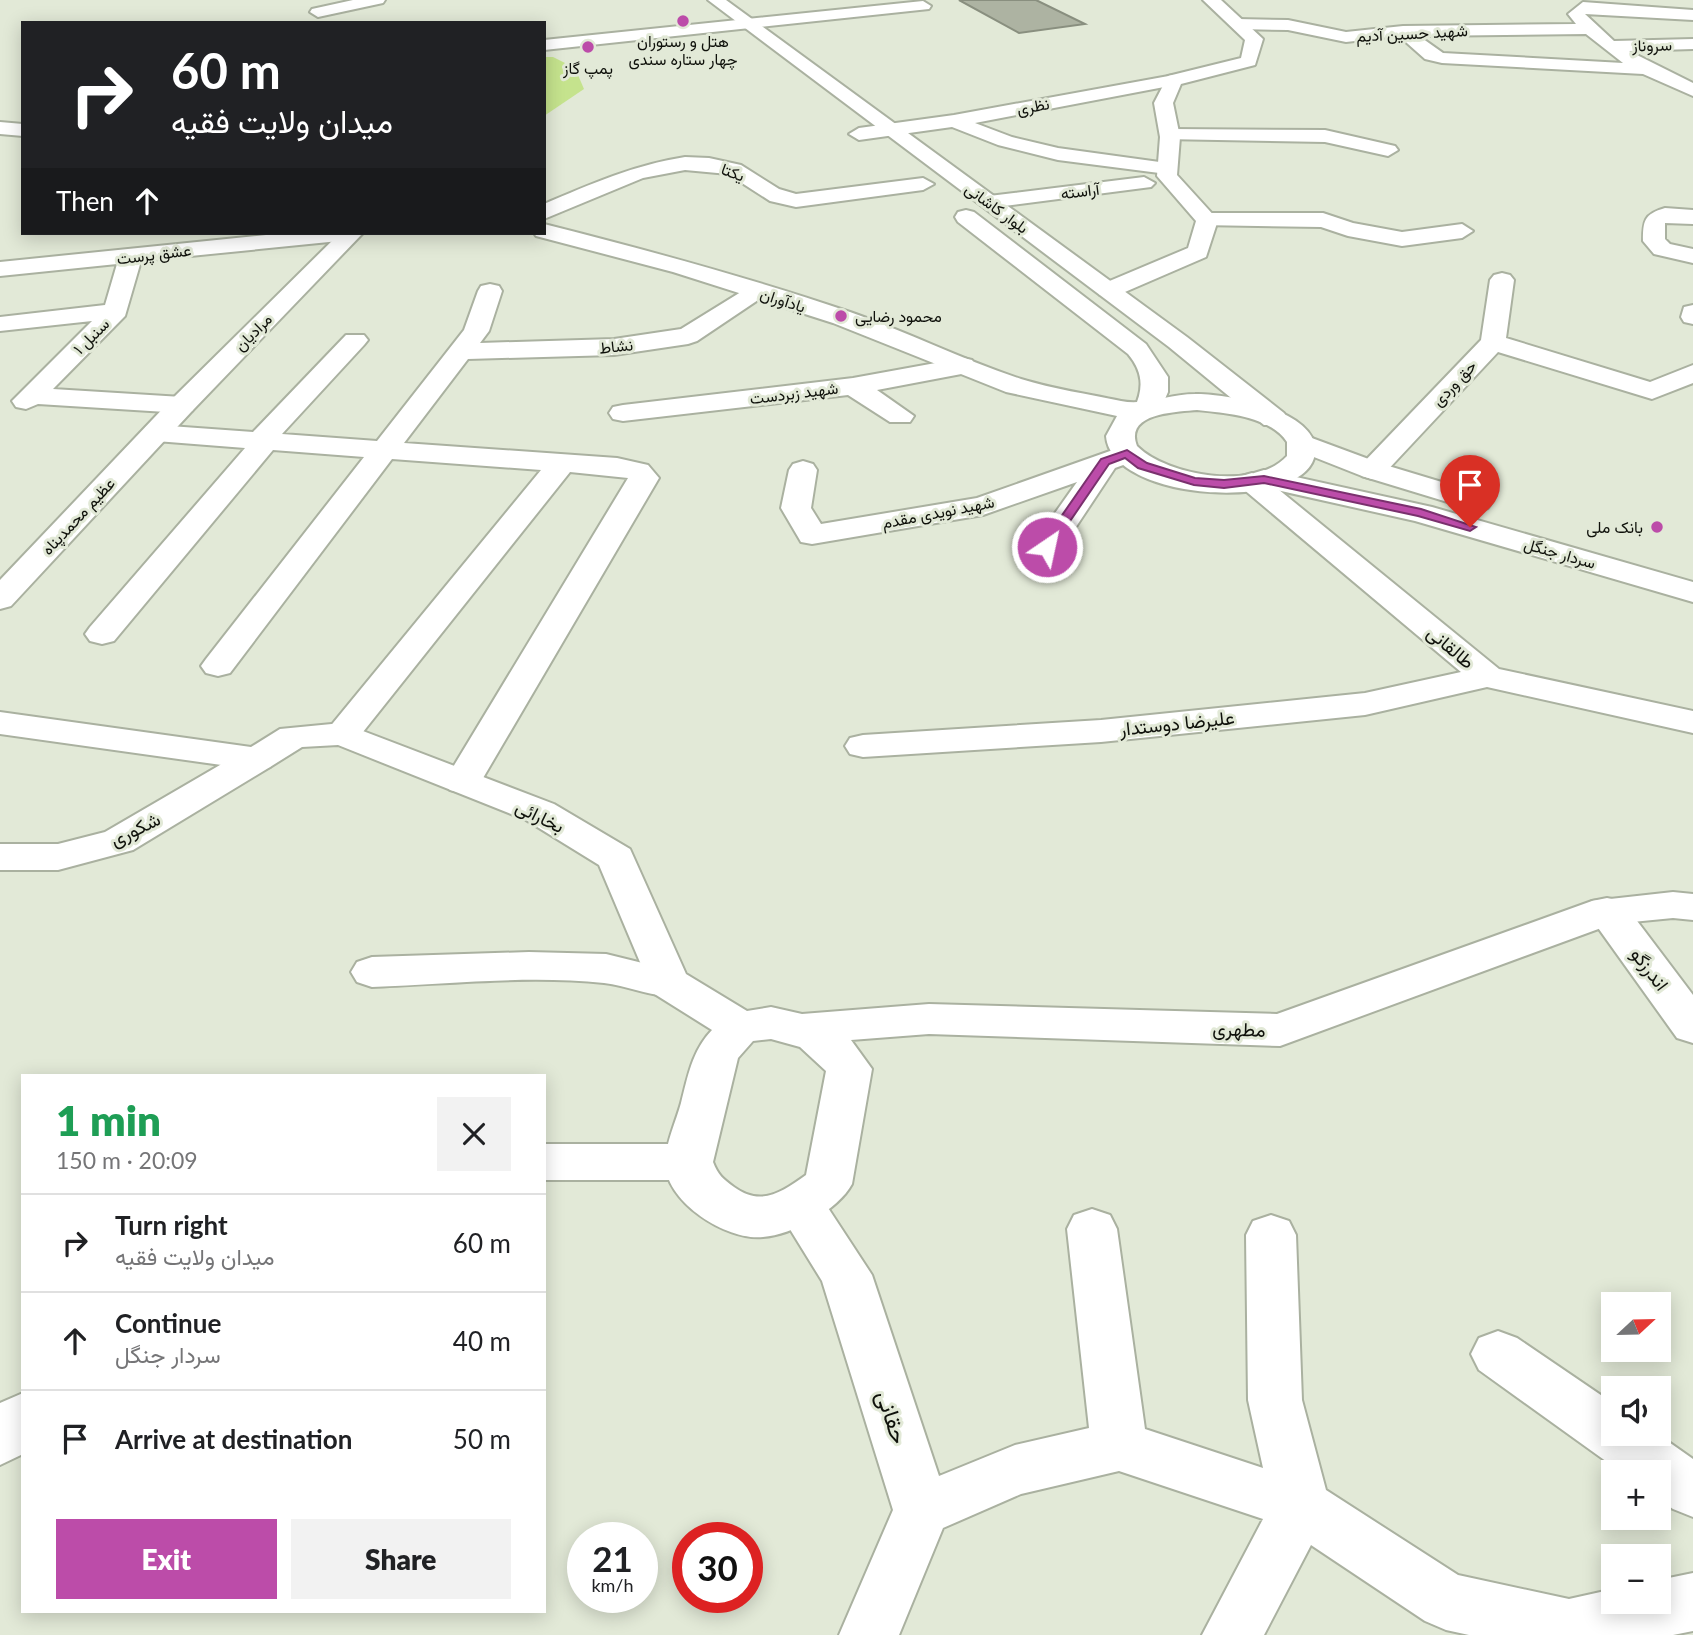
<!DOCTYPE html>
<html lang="en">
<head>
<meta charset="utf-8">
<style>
	body { margin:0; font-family:Lato,Vazirmatn,sans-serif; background:#f2f2f2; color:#202124; height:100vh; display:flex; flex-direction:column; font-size:26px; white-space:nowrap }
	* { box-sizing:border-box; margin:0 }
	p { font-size:23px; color:#757577 }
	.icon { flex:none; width:38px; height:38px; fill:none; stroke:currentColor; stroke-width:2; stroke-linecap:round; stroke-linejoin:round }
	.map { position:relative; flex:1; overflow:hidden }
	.panel { position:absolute; left:21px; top:1074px; width:525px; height:539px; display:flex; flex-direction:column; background:#fff; border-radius:0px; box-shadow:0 4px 18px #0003 }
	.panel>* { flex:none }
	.hud { position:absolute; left:21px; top:21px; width:525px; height:214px; border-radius:0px; box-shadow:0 4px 18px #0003; background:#202124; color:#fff; overflow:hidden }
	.needle { width:46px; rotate:68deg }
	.controls { position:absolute; left:1601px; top:1292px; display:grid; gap:14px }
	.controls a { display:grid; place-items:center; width:70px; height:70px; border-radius:0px; background:#fff; box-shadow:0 4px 18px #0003; font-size:35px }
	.speed { position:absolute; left:567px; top:1522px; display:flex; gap:14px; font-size:35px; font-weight:700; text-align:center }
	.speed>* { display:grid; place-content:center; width:91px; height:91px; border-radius:50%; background:#fff; box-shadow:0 4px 18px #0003; line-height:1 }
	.speed small { font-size:18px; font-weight:400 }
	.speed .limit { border:10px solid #d22; background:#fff; color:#111 }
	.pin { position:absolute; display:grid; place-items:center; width:60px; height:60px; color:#fff; margin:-72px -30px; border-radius:50% 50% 50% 0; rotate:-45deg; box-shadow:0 0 7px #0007 }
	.pin .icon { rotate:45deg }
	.me { position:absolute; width:77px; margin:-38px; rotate:34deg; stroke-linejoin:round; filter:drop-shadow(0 0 5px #0008) }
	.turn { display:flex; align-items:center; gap:24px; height:147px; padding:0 35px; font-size:32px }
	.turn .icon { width:91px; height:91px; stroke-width:2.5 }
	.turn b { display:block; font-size:49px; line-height:60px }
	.then { display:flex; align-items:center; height:66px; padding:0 35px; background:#0003; gap:14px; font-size:26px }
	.round { display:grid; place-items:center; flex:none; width:74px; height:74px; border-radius:0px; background:#f2f2f2 }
	.overview { display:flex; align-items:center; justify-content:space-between; height:119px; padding:0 35px }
	h1 { font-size:42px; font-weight:800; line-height:52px; color:#1e9e55 }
	.action { display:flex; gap:14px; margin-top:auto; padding:14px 35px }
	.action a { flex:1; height:80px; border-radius:0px; background:#bc4ca9; color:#fff; font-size:28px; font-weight:800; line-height:80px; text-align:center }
	.action a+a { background:#f2f2f2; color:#202124 }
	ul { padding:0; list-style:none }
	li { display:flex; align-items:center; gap:21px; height:98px; padding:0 35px; border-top:2px solid #e0e0e0 }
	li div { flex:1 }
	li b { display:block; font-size:26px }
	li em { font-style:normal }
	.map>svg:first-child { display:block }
	.green { fill:#c5e38d }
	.building { fill:#adb3a2; stroke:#898f7f; stroke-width:2 }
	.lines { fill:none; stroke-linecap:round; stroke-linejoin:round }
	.minor-casing { stroke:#aab1a0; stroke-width:4 }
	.tertiary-casing { stroke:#aab1a0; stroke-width:4 }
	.secondary-casing { stroke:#aab1a0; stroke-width:4 }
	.primary-casing { stroke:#aab1a0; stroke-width:4 }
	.minor { fill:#fff; fill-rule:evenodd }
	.tertiary { fill:#fff; fill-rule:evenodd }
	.secondary { fill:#fff; fill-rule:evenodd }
	.primary { fill:#fff; fill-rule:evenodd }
	.route { fill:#bc4ca9; stroke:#7a316e; stroke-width:2 }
	.poi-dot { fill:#bc4ca9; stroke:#e2e9d7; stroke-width:2.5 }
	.labels { text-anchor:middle; stroke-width:6; stroke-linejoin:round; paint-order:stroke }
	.far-street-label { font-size:16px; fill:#0f110b; stroke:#e2e9d7 }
	.far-poi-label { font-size:16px; fill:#0f110b; stroke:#e2e9d7 }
	.street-label { font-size:19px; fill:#0f110b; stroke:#e2e9d7 }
	.near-street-label { font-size:23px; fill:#0f110b; stroke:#e2e9d7 }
</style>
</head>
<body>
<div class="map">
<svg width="1693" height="1635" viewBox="0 0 1693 1635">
	<rect width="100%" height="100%" fill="#e2e9d7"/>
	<!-- green -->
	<path class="green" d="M544 57H553L575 68 584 89 544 116Z"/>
	<!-- building -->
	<path class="building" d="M959 0H1036L1085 24 1019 33Z"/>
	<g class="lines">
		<!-- minor casing -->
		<g class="minor-casing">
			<path id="minor" d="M353 0H385L383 3 318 17 310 12 312 9Z
				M923 1 931 6 929 9 544 50V40Z
				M1583 2 1693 10V20L1585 14 1614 41 1693 39V49L1629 51 1693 83V96L1643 74 1442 63 1425 59 1399 36 1346 42 1288 30 1237 29 1229 24 1237 19 1288 20 1346 32 1403 26 1576 24 1568 14ZM1586 34 1623 63 1443 53 1419 36Z
				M1174 75 1180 76 1183 80 1180 84 975 123 1012 137 1058 148 1174 164 1177 168 1174 172 1167 174 1058 160 998 145 952 127 859 140 849 134 859 128 954 115Z
				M1170 129 1325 130 1395 146 1398 150 1388 156 1325 142 1163 139 1160 135Z
				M1144 177 1155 183 1151 187 989 208 978 202 989 196Z
				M1665 208 1693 210V224L1665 223V239L1670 244 1693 249V263L1654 254 1643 241C1643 221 1644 214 1665 208Z
				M1207 213H1323L1353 223 1402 232 1462 224 1473 231 1462 238 1402 246 1348 236 1321 227 1199 225 1196 220 1199 215Z
				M285 233H360L349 240 141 261 125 316 53 389 182 397 192 399 196 405 192 411 182 413 38 404 26 409 16 407 12 401 92 321 0 331V317L105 305 117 264 0 276V262Z
				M1502 273 1510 275 1514 280 1506 338 1650 382 1693 365V383L1652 399 1498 352 1382 476 1372 479 1362 476 1358 470 1362 464 1481 340 1490 280 1494 275Z
				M490 284 499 286 502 291 489 331 480 343 614 339 681 329 749 287H767L770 292 697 341 688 344 614 355 468 359 404 443 617 458 648 465 659 478 476 790 463 793 450 790 444 782 628 478 570 472 355 742 342 745 329 742 324 734 541 470 392 459 230 673 218 676 206 673 201 666 206 659 364 457 273 450 114 641 102 644 90 641 85 634 90 627 245 448 156 441 146 439 142 433 146 427 156 425 253 432 346 335H364L368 340 364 345 282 434 377 441 464 330 478 291 481 286Z
				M1693 305V324L1684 322 1681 317 1684 307Z
				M963 358 972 360 976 366 972 372 877 390 914 416 910 422H890L848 395 623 421 613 419 609 413 613 407 623 405 853 378Z
				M1127 445 1137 448 1141 454 1137 460 1115 468 1058 554 1047 556 1036 554 1031 547 1077 482 983 515 812 544 801 542 781 508 789 470 793 464 803 461 813 464 817 470 811 508 821 524 977 498Z
				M1252 473 1262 476 1499 669 1693 711V733L1487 687 1365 715 1101 742 863 757 850 754 845 746 850 738 863 735 1101 720 1365 693 1461 672 1242 488 1237 482 1242 476Z
				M257 748 270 751 275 759 270 767 133 850 58 870H0V844H58L105 832 244 751Z
				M1607 898 1622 901 1693 995V1043L1677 1038 1586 911 1592 901Z
				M529 952 606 954 683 973 690 983 683 993C656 1001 632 986 604 983 528 975 449 984 372 987L357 982 351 972 357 962 372 957Z
				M544 1144H689L706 1149 713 1162 706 1175 689 1180H544Z
				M800 1186 817 1191 872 1275 939 1476 1015 1445 1089 1428 1067 1229 1074 1215 1092 1209 1110 1215 1117 1229 1145 1429 1263 1468 1248 1400 1246 1235 1253 1221 1271 1215 1289 1221 1296 1235 1302 1400 1326 1490 1458 1575 1569 1599 1614 1589V1601H1659V1580L1693 1573V1631L1673 1635H1469L1446 1630 1425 1621 1311 1545 1264 1635H1202L1263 1519 1119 1471 1021 1494 943 1528 899 1635H839L893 1510 822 1281 775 1205 783 1191Z
				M1498 1331 1517 1338 1614 1404V1433H1656L1693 1459V1517L1673 1509 1659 1499V1472H1621L1479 1370 1471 1354 1479 1338Z
				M23 1393V1454L0 1465V1403Z"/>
		</g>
		<!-- tertiary casing -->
		<g class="tertiary-casing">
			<path id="tertiary" d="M1203 0H1221L1263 39 1255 65 1181 84 1173 103 1180 137 1177 175 1218 220 1206 257 1118 295H1100L1097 290 1100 285 1188 248 1196 221 1157 176 1160 137 1154 103 1168 76 1241 58 1245 40Z
				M685 157 709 158 741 165 779 189 796 194 923 178 934 184 923 190 796 207 770 201 728 174 685 170 643 178 544 219V204C591 184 634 165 685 157Z
				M340 233H363L192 411 11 606 0 609V580L172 399Z
				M0 712 251 747 280 729 342 723 554 804 630 849 686 974 747 1011 771 1007 802 1014 929 1004 1277 1014 1592 901 1673 892 1693 894V920L1673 918 1612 924 1280 1046 929 1034 851 1040 872 1069 852 1184C838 1210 792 1235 763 1237 726 1241 664 1201 665 1161 666 1143 676 1121 681 1103 688 1076 692 1051 712 1030L653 993 599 865 526 820 338 745 302 747 270 767 257 770 0 734ZM771 1039 800 1047 826 1071 806 1175C782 1192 761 1207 734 1187 723 1179 718 1175 713 1162L738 1058 753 1041Z"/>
		</g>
		<!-- secondary casing -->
		<g class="secondary-casing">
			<path id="secondary" d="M708 0H726L1187 337 1284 413 1288 419 1284 425H1264L1169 347Z
				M966 210 974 212 1146 344 1168 377V392L1158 415H1138L1134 409C1144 388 1143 372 1128 354L958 222 955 217 958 212Z
				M1301 434 1382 464 1488 496 1492 502 1488 508 1477 511 1362 476 1291 448 1287 442 1291 436Z
				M1264 470 1432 507 1693 582V602L1415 521 1254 485 1249 479 1254 473Z"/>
		</g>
		<!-- primary casing -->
		<g class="primary-casing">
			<path id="primary" d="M0 122 23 124V136L0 134Z
				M544 224C647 250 750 278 850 312 908 332 963 360 1021 379 1053 389 1088 394 1121 401 1145 406 1170 394 1195 394 1226 393 1320 411 1315 453 1309 513 1111 503 1106 436L1117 416 1006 392 833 323 673 272 536 236 534 233H544ZM1197 410C1225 413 1270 416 1287 442V456C1255 491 1167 476 1137 446 1124 413 1176 412 1197 410Z"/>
		</g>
		<!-- minor -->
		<use href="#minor" class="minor"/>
		<!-- tertiary -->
		<use href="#tertiary" class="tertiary"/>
		<!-- secondary -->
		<use href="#secondary" class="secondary"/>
		<!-- primary -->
		<use href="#primary" class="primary"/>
	</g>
	<!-- route -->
	<path class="route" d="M1127 450 1147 463 1195 478 1224 480 1264 476 1421 509 1476 527 1470 531 1418 516 1264 483 1224 488 1194 485 1138 468 1125 458 1109 464 1051 549H1042L1040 547 1101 459Z"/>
	<!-- markers -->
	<g class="poi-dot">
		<circle cx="683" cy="21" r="7"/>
		<circle cx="588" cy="47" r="7"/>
		<circle cx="841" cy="316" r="7"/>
		<circle cx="1657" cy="527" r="7"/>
	</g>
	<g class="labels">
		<!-- far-street labels -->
		<g class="far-street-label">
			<text transform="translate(1412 33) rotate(-3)" y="6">شهید حسین آدیم</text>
			<text transform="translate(1652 45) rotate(-1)" y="6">سروناز</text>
			<text transform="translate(1033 106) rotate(-11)" y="6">نظری</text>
			<text transform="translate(733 172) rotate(20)" y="6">یکتا</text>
			<text transform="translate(1080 191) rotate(-7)" y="6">آراسته</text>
			<text transform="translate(997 208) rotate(36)" y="6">بلوار کاشانی</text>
			<text transform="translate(154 254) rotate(-7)" y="6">عشق پرست</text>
			<text transform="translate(783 300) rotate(18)" y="6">یادآوران</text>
			<text transform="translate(253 332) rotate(-45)" y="6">مرادیان</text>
			<text transform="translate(91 336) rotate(-45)" y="6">سنبل ۱</text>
			<text transform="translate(616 346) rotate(-6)" y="6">نشاط</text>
			<text transform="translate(1454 383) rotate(-47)" y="6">حق وردی</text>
			<text transform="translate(794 393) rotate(-7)" y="6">شهید زبردست</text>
			<text transform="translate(938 512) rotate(-11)" y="6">شهید نویدی مقدم</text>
			<text transform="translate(78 516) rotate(-47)" y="6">عظیم محمدپناه</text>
			<text transform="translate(1560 553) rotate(16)" y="6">سردار جنگل</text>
		</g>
		<!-- far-poi labels -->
		<g class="far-poi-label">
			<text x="683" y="47">هتل و رستوران<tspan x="683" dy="18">چهار ستاره سندی</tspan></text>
			<text x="588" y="74">پمپ گاز</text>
			<text x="855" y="322" text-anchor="start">محمود رضایی</text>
			<text x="1643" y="533" text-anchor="end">بانک ملی</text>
		</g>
		<!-- street labels -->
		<g class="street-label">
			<text transform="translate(1451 647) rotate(40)" y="7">طالقانی</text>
			<text transform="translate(1177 723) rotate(-6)" y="7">علیرضا دوستدار</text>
			<text transform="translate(540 816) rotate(26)" y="7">بخارائی</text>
			<text transform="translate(135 829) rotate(-26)" y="7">شکوری</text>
			<text transform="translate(1650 969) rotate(53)" y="7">اندرزگو</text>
			<text transform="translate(1239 1029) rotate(2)" y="7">مطهری</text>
		</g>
		<!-- near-street labels -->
		<g class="near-street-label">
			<text transform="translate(892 1417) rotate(72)" y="8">حقانی</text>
		</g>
	</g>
</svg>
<div class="controls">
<a><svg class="needle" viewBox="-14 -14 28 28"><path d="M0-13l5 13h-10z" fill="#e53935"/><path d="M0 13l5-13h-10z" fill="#757577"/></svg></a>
<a><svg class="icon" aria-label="sound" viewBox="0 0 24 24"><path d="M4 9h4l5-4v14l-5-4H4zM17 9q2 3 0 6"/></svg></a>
<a>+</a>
<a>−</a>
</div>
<div class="speed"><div>21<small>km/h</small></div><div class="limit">30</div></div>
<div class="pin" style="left:1470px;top:527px;background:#d93025"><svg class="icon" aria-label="arrive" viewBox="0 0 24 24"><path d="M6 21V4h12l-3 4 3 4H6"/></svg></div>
<svg class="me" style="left:1047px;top:547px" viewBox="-20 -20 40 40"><circle r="17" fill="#bc4ca9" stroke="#fff" stroke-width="3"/><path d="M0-11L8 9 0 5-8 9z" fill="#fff"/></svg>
<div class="hud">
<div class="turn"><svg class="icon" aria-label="right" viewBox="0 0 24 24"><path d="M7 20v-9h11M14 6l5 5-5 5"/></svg><div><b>60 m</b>میدان ولایت فقیه</div></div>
<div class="then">Then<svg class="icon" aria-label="ahead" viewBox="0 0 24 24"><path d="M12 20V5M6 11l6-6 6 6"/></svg></div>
</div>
<section class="panel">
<div class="overview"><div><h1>1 min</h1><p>150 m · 20:09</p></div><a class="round"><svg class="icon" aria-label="close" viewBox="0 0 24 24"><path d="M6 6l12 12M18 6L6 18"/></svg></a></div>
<ul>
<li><svg class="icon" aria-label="right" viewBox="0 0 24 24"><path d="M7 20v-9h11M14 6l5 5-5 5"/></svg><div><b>Turn right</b><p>میدان ولایت فقیه</p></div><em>60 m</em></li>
<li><svg class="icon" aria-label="ahead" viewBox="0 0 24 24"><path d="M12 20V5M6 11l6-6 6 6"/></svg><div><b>Continue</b><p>سردار جنگل</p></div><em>40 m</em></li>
<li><svg class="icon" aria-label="arrive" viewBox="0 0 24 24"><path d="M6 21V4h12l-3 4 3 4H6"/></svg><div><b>Arrive at destination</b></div><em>50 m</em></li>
</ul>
<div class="action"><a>Exit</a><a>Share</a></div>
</section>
</div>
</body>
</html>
